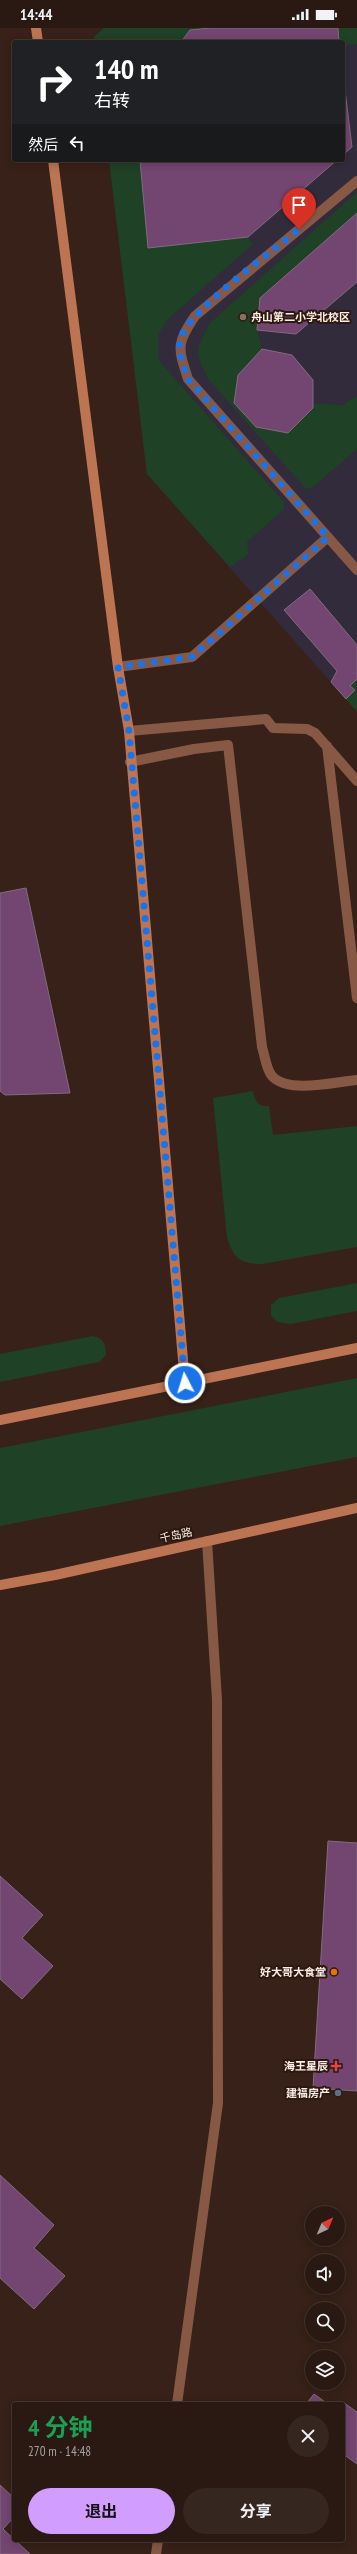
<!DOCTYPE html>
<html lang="zh">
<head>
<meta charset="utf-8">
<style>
	body { margin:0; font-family:"PT Sans Narrow","Noto Sans SC",sans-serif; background:#352620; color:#f1f3f6; height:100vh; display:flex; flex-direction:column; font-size:15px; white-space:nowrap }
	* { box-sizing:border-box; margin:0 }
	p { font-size:13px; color:#a5a09f }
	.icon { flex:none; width:22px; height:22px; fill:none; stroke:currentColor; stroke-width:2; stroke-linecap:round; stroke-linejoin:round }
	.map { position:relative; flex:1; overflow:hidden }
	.sheet { position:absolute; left:12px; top:2374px; width:333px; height:140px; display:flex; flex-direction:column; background:#291912; border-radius:4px; box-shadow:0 2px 10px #0003,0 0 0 1px #453832 }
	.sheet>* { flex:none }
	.guide { position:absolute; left:12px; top:12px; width:333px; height:122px; border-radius:4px; box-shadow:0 2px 10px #0003,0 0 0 1px #453832; background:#202124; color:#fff; overflow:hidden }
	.needle { width:26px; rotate:44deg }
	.tools { position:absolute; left:305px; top:2178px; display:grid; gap:8px }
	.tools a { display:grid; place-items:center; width:40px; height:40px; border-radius:50%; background:#291912; box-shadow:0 2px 10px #0003,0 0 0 1px #453832; font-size:20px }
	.pin { position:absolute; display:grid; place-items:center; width:34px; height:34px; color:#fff; margin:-41px -17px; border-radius:50% 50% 50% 0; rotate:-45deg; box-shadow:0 0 4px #0007 }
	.pin .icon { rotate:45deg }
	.me { position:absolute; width:44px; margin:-22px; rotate:355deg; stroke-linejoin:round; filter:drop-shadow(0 0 3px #0008) }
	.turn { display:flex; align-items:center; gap:14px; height:84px; padding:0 16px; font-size:18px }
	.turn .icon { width:52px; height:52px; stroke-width:2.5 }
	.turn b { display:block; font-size:28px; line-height:34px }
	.then { display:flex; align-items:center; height:38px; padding:0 16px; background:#0003; gap:8px; font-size:15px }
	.round { display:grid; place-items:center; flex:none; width:42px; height:42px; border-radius:21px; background:#352620 }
	.head { display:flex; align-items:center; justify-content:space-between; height:68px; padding:0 16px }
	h1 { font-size:24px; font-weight:700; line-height:30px; color:#1e9e55 }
	.primary-button { display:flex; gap:8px; margin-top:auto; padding:8px 16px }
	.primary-button a { flex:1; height:46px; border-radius:24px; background:#d19dfe; color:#111; font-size:16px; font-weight:700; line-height:46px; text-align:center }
	.primary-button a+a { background:#352620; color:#f1f3f6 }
	.status { display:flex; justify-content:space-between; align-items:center; height:28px; padding:0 20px; background:#291912; direction:ltr }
	.status svg { height:11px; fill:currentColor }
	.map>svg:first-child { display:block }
	.education { fill:#312b3c }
	.green { fill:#1f4126 }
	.building { fill:#734571; stroke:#806c7e }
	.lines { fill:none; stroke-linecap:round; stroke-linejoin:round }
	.lane { stroke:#875945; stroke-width:10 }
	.street { stroke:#875945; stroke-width:10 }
	.secondary { stroke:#bc7453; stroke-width:10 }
	.route { stroke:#1a73e8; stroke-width:7; stroke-dasharray:0 12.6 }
	.education-dot { fill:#8d6e63; stroke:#2c180f; stroke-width:1.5 }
	.food-dot { fill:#e8710a; stroke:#2c180f; stroke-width:1.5 }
	.health-dot { fill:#e0444e; stroke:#2c180f; stroke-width:1.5 }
	.service-dot { fill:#5c6f8a; stroke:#2c180f; stroke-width:1.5 }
	.labels { text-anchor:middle; stroke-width:4; stroke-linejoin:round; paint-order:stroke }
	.poi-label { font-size:11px; font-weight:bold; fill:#fbece6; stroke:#2c180f; text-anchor:end }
	.street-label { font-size:11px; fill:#fbece6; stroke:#2c180f }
</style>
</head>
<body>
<div class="status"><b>14:44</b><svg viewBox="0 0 49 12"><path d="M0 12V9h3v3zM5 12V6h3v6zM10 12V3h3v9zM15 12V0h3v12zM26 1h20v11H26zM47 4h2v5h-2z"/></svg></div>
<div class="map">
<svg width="357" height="2526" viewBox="0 0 357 2526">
	<rect width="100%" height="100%" fill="#372118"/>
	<!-- education -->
	<path class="education" d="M104 0H357V684L147 446 109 132H343V14H95L94 9Z"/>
	<!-- green -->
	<path class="green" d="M104 0H210L190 2 181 14H95L94 9Z
		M338 0H357V16L343 17V14H339Z
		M109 132H140L148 220 248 209 253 216 168 291 158 307 159 333 284 474V481L247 514 249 526 230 539 147 446Z
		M357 164V185L260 270 257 302 262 321 238 347 234 375 256 399 288 405 313 375 343 377 357 368V421L312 460 306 461 209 352C194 324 195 321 211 294Z
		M357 651V684L346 671 354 663 350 658Z
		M253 1063C255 1073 258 1079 269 1078L273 1107 357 1098V1219L263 1236C240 1236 234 1231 227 1210L213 1070Z
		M357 1255V1283L291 1296 277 1294 271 1287V1277L279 1270Z
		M93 1308C104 1310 106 1317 106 1327L99 1334 0 1354V1326Z
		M357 1350V1429L0 1498V1420Z"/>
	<!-- building -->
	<path class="building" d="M210 0H338L339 14H181L190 2Z
		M343 46 352 119 343 127Z
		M140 132H337L248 209 148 220Z
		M357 185V254L296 306 257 302 260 270Z
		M262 321 292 327 313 352V380L288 405 256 399 234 375 238 347Z
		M310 561 357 617V651L350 658 355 662 346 671 331 654 337 643 284 582Z
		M26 860 70 1065 5 1067 0 1063V865Z
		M328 1813 357 1815V2063L313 2060Z
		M0 1848 43 1887 22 1910 53 1938 22 1971 0 1951Z
		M0 2147 54 2197 34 2220 65 2248 34 2281 0 2250Z
		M314 2366 328 2376H306Z
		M344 2375 357 2384V2436L343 2426Z
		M0 2457 14 2470V2489L3 2501 30 2526H0Z"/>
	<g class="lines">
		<!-- lane -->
		<path class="lane" d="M357 153 195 288C176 316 178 320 188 351L357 542
			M118 639 192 629 328 509
			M129 703 266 691 273 700 307 701 315 705 357 753
			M327 718 357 970
			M130 734 194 721 228 717 262 1019C265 1028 266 1041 272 1048 288 1066 335 1054 357 1052"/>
		<!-- street -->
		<path class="street" d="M177 2376 218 2075 217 1672 207 1513
			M156 2526 158 2512"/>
		<!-- secondary -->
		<path class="secondary" d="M36 0 38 14
			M53 132 118 639 129 703 185 1355
			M0 1392 357 1320
			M0 1557 55 1547 357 1480"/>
	</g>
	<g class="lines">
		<!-- route -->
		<path class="route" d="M185 1355 129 703 118 639 192 629 328 509 188 351C184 337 175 321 182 307 193 280 273 223 299 201"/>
	</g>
	<!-- markers -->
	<circle class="education-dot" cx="243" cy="289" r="4"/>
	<circle class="food-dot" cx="334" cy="1944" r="4"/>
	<path class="health-dot" d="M334 2032h4v4h4v4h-4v4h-4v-4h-4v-4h4z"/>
	<circle class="service-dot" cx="338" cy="2065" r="4"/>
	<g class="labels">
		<!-- poi labels -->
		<g class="poi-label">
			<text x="251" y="293" text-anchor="start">舟山第二小学北校区</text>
			<text x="326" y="1948">好大哥大食堂</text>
			<text x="328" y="2042">海王星辰</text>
			<text x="330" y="2069">建福房产</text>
		</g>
		<!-- street labels -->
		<g class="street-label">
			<text transform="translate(176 1507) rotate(-13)" y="4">千岛路</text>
		</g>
	</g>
</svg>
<div class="tools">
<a><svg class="needle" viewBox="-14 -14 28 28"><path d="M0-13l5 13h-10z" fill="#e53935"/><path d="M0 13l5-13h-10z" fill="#a5a09f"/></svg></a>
<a><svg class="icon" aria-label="sound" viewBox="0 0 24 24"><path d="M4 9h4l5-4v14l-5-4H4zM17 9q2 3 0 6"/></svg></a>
<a><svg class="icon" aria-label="search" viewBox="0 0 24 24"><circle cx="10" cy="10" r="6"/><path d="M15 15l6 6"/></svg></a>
<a><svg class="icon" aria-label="layers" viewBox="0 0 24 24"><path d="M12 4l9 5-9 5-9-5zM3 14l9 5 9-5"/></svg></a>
</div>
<div class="pin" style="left:299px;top:201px;background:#d93025"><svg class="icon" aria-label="arrive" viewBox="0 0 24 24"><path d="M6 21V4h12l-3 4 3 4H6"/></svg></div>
<svg class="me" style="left:185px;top:1355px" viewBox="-20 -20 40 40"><circle r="17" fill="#1a73e8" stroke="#fff" stroke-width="3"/><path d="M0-11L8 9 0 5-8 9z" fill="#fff"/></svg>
<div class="guide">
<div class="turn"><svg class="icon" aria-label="right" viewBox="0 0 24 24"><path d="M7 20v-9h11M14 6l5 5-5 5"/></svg><div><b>140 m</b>右转</div></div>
<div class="then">然后<svg class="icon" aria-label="left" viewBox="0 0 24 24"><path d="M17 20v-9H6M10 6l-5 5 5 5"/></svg></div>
</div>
<section class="sheet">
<div class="head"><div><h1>4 分钟</h1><p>270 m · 14:48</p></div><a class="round"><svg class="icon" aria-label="close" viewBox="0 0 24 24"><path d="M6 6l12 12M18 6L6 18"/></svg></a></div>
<div class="primary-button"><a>退出</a><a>分享</a></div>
</section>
</div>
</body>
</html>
